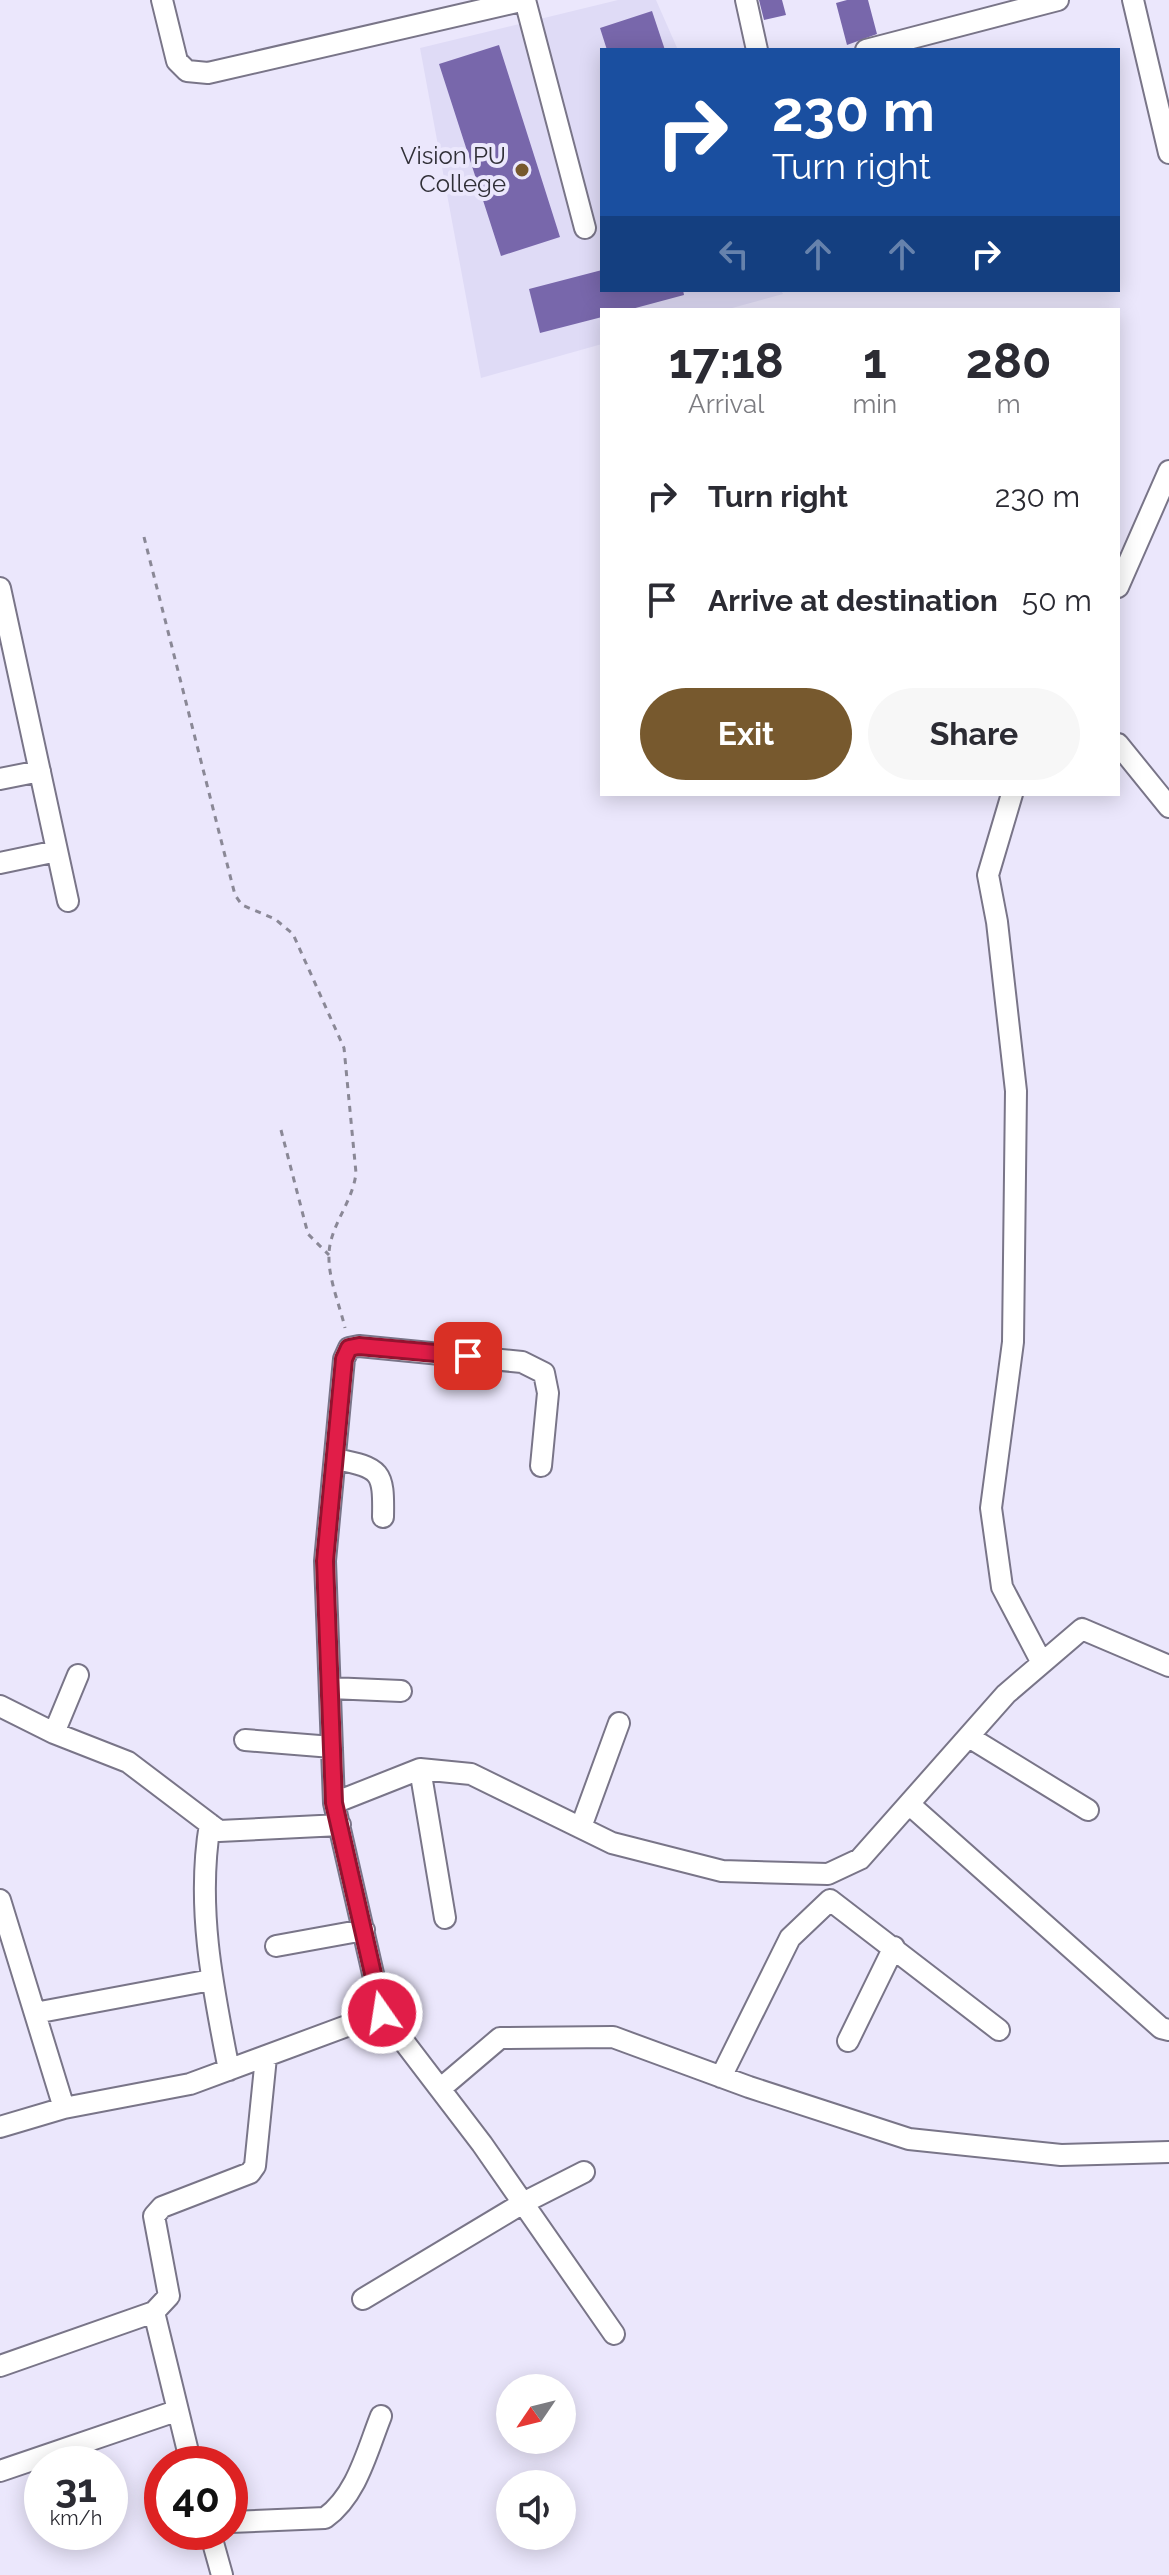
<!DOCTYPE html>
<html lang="en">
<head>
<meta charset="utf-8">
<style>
	body { margin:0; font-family:Raleway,sans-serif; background:#f7f7f7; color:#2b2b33; height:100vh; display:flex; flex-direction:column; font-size:30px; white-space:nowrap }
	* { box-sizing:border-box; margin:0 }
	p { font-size:26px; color:#7c7c81 }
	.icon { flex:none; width:44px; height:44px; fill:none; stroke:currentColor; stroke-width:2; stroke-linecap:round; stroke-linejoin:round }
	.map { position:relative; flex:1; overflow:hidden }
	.sheet { position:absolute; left:600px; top:308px; width:520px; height:488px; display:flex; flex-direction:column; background:#fff; border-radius:0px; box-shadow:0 4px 20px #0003 }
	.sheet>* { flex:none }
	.banner { position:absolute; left:600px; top:48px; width:520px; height:244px; border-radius:0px; box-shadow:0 4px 20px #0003; background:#1a4fa0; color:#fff; overflow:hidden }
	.needle { width:52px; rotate:235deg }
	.buttons { position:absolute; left:496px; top:2374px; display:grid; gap:16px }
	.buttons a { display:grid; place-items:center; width:80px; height:80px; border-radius:50%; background:#fff; box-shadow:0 4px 20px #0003; font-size:40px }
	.speed { position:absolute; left:24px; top:2446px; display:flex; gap:16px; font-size:40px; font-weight:700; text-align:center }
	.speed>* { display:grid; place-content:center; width:104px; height:104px; border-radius:50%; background:#fff; box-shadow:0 4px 20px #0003; line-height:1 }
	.speed small { font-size:20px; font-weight:400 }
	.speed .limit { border:12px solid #d22; background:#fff; color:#111 }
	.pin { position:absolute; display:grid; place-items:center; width:68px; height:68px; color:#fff; margin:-34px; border-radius:16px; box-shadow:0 4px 12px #0006 }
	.me { position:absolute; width:88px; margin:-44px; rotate:347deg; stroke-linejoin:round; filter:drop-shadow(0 0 6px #0008) }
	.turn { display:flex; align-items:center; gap:28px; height:168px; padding:0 40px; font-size:36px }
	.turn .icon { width:104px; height:104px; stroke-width:2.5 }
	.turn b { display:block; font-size:56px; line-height:68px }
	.lanes { display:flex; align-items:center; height:76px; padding:0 40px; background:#0003; justify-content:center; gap:40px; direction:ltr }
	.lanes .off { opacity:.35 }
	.eta { display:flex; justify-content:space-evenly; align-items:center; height:136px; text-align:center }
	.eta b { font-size:48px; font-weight:700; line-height:56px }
	.primary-button { display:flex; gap:16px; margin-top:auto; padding:16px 40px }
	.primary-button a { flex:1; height:92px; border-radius:48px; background:#77592e; color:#fff; font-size:32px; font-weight:700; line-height:92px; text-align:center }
	.primary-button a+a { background:#f7f7f7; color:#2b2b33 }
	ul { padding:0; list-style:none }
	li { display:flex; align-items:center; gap:24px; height:104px; padding:0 40px }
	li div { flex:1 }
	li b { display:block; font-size:30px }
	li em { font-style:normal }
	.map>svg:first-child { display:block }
	.built { fill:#dfdbf6 }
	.building { fill:#7867ab }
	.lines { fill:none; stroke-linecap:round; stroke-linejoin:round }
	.minor-casing { stroke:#797588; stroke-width:24 }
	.path { stroke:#8a8896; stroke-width:3; stroke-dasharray:6 6; stroke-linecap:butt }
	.minor { stroke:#fff; stroke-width:20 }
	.route-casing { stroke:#92132f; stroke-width:20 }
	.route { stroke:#e11d48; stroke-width:14 }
	.poi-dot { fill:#77592e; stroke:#ebe7fc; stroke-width:3 }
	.labels { text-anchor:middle; stroke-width:8; stroke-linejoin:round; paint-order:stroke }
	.poi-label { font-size:24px; fill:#313038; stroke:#ebe7fc; text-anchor:end }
</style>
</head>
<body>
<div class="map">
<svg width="1169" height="2575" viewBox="0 0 1169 2575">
	<rect width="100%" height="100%" fill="#ebe7fc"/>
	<!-- built -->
	<path class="built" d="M618 0H656L678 50H602V290H781L783 294 725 310H602V344L481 378 420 48Z"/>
	<!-- building -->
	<path class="building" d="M759 0H782L786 15 764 20Z
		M847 0H868L877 34 847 45 836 3Z
		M652 11 665 50H607L600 28Z
		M499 45 560 237 501 256 439 64Z
		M602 270V290H683L684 295 628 310H602V317L540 333 529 289Z"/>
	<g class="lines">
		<!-- minor casing -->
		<g class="minor-casing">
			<path id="minor" d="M162 0 177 61 187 71 208 73 525 0
				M525 0 585 228
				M746 0 757 50
				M1133 0 1169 153
				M866 50 1058 0
				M1118 587 1169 471
				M0 588 68 901
				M1118 744 1169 807
				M0 779 40 771
				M1012 794 988 875 997 922 1016 1091 1013 1342 991 1508 1002 1587 1042 1663
				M0 863 57 851
				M336 1459C381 1468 384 1471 383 1517
				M330 1688 401 1691
				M0 1706 54 1733 128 1762 219 1831 340 1825
				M54 1733 78 1675
				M969 1737 1088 1810
				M245 1740 332 1747
				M420 1769 445 1918
				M334 1803 325 1561 344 1359 349 1348 359 1346 522 1362 544 1373 548 1393 541 1466
				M909 1804 1161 2028 1169 2030
				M210 1824C196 1907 213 1989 229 2070
				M581 1827 619 1723
				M0 1900 64 2108
				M276 1946 364 1930
				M35 2013 211 1980
				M382 2013 482 2144 614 2334
				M848 2041 894 1947
				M721 2077 790 1938 830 1900 999 2030
				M440 2089 500 2038 613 2037 749 2087 909 2139 1061 2155 1169 2152
				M0 2127 64 2108 190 2084 382 2013 334 1803 420 1769 471 1774 612 1843 722 1871 828 1874 860 1859 1006 1694 1082 1629 1169 1666
				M363 2299 523 2203 584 2172
				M154 2312 191 2464
				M0 2366 154 2312 169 2296 154 2216 162 2207 250 2173 255 2166 266 2057
				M0 2471 176 2411
				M230 2522 325 2518C357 2495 367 2451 381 2416
				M210 2532 222 2575"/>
		</g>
		<!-- path -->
		<path class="path" d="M144 537 235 895 242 905 275 919 293 934 344 1048 356 1173C353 1202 329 1227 329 1255 328 1278 340 1306 345 1328
			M281 1130 308 1234 329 1255"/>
		<!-- minor -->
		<use href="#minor" class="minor"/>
	</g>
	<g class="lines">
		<!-- route casing -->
		<g class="route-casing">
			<path id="route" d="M382 2013 334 1803 325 1561 344 1359 349 1348 359 1346 468 1356"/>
		</g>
		<!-- route -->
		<use href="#route" class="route"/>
	</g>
	<!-- markers -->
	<circle class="poi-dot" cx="522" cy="170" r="8"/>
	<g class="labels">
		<!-- poi labels -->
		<g class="poi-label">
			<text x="506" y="164">Vision PU<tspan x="506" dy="28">College</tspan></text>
		</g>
	</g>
</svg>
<div class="buttons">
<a><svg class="needle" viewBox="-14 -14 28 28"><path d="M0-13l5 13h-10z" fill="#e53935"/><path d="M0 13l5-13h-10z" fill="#7c7c81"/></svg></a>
<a><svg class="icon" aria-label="sound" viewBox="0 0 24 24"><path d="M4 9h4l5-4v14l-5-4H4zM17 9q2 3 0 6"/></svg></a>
</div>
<div class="speed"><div>31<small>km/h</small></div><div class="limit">40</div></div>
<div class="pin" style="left:468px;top:1356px;background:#d93025"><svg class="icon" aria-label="arrive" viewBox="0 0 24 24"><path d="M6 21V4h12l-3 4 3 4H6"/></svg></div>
<svg class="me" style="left:382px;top:2013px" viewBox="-20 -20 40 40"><circle r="17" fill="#e11d48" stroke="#fff" stroke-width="3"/><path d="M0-11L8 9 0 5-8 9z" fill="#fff"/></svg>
<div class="banner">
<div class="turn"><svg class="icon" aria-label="right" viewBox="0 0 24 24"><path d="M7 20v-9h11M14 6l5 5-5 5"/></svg><div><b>230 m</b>Turn right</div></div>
<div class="lanes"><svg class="icon off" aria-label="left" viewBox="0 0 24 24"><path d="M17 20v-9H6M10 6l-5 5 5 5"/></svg><svg class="icon off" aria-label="ahead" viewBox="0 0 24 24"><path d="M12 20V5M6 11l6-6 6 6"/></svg><svg class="icon off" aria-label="ahead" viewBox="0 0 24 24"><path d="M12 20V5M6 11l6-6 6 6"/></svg><svg class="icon" aria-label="right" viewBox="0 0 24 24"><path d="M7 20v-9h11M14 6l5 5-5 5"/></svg></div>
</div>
<section class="sheet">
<div class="eta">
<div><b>17:18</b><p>Arrival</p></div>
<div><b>1</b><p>min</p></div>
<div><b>280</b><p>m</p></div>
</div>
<ul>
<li><svg class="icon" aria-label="right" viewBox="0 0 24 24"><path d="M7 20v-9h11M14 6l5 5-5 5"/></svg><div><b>Turn right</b></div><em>230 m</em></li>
<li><svg class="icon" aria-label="arrive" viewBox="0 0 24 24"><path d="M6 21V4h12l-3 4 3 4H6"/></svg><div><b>Arrive at destination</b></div><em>50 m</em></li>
</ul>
<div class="primary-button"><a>Exit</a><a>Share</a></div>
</section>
</div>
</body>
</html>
